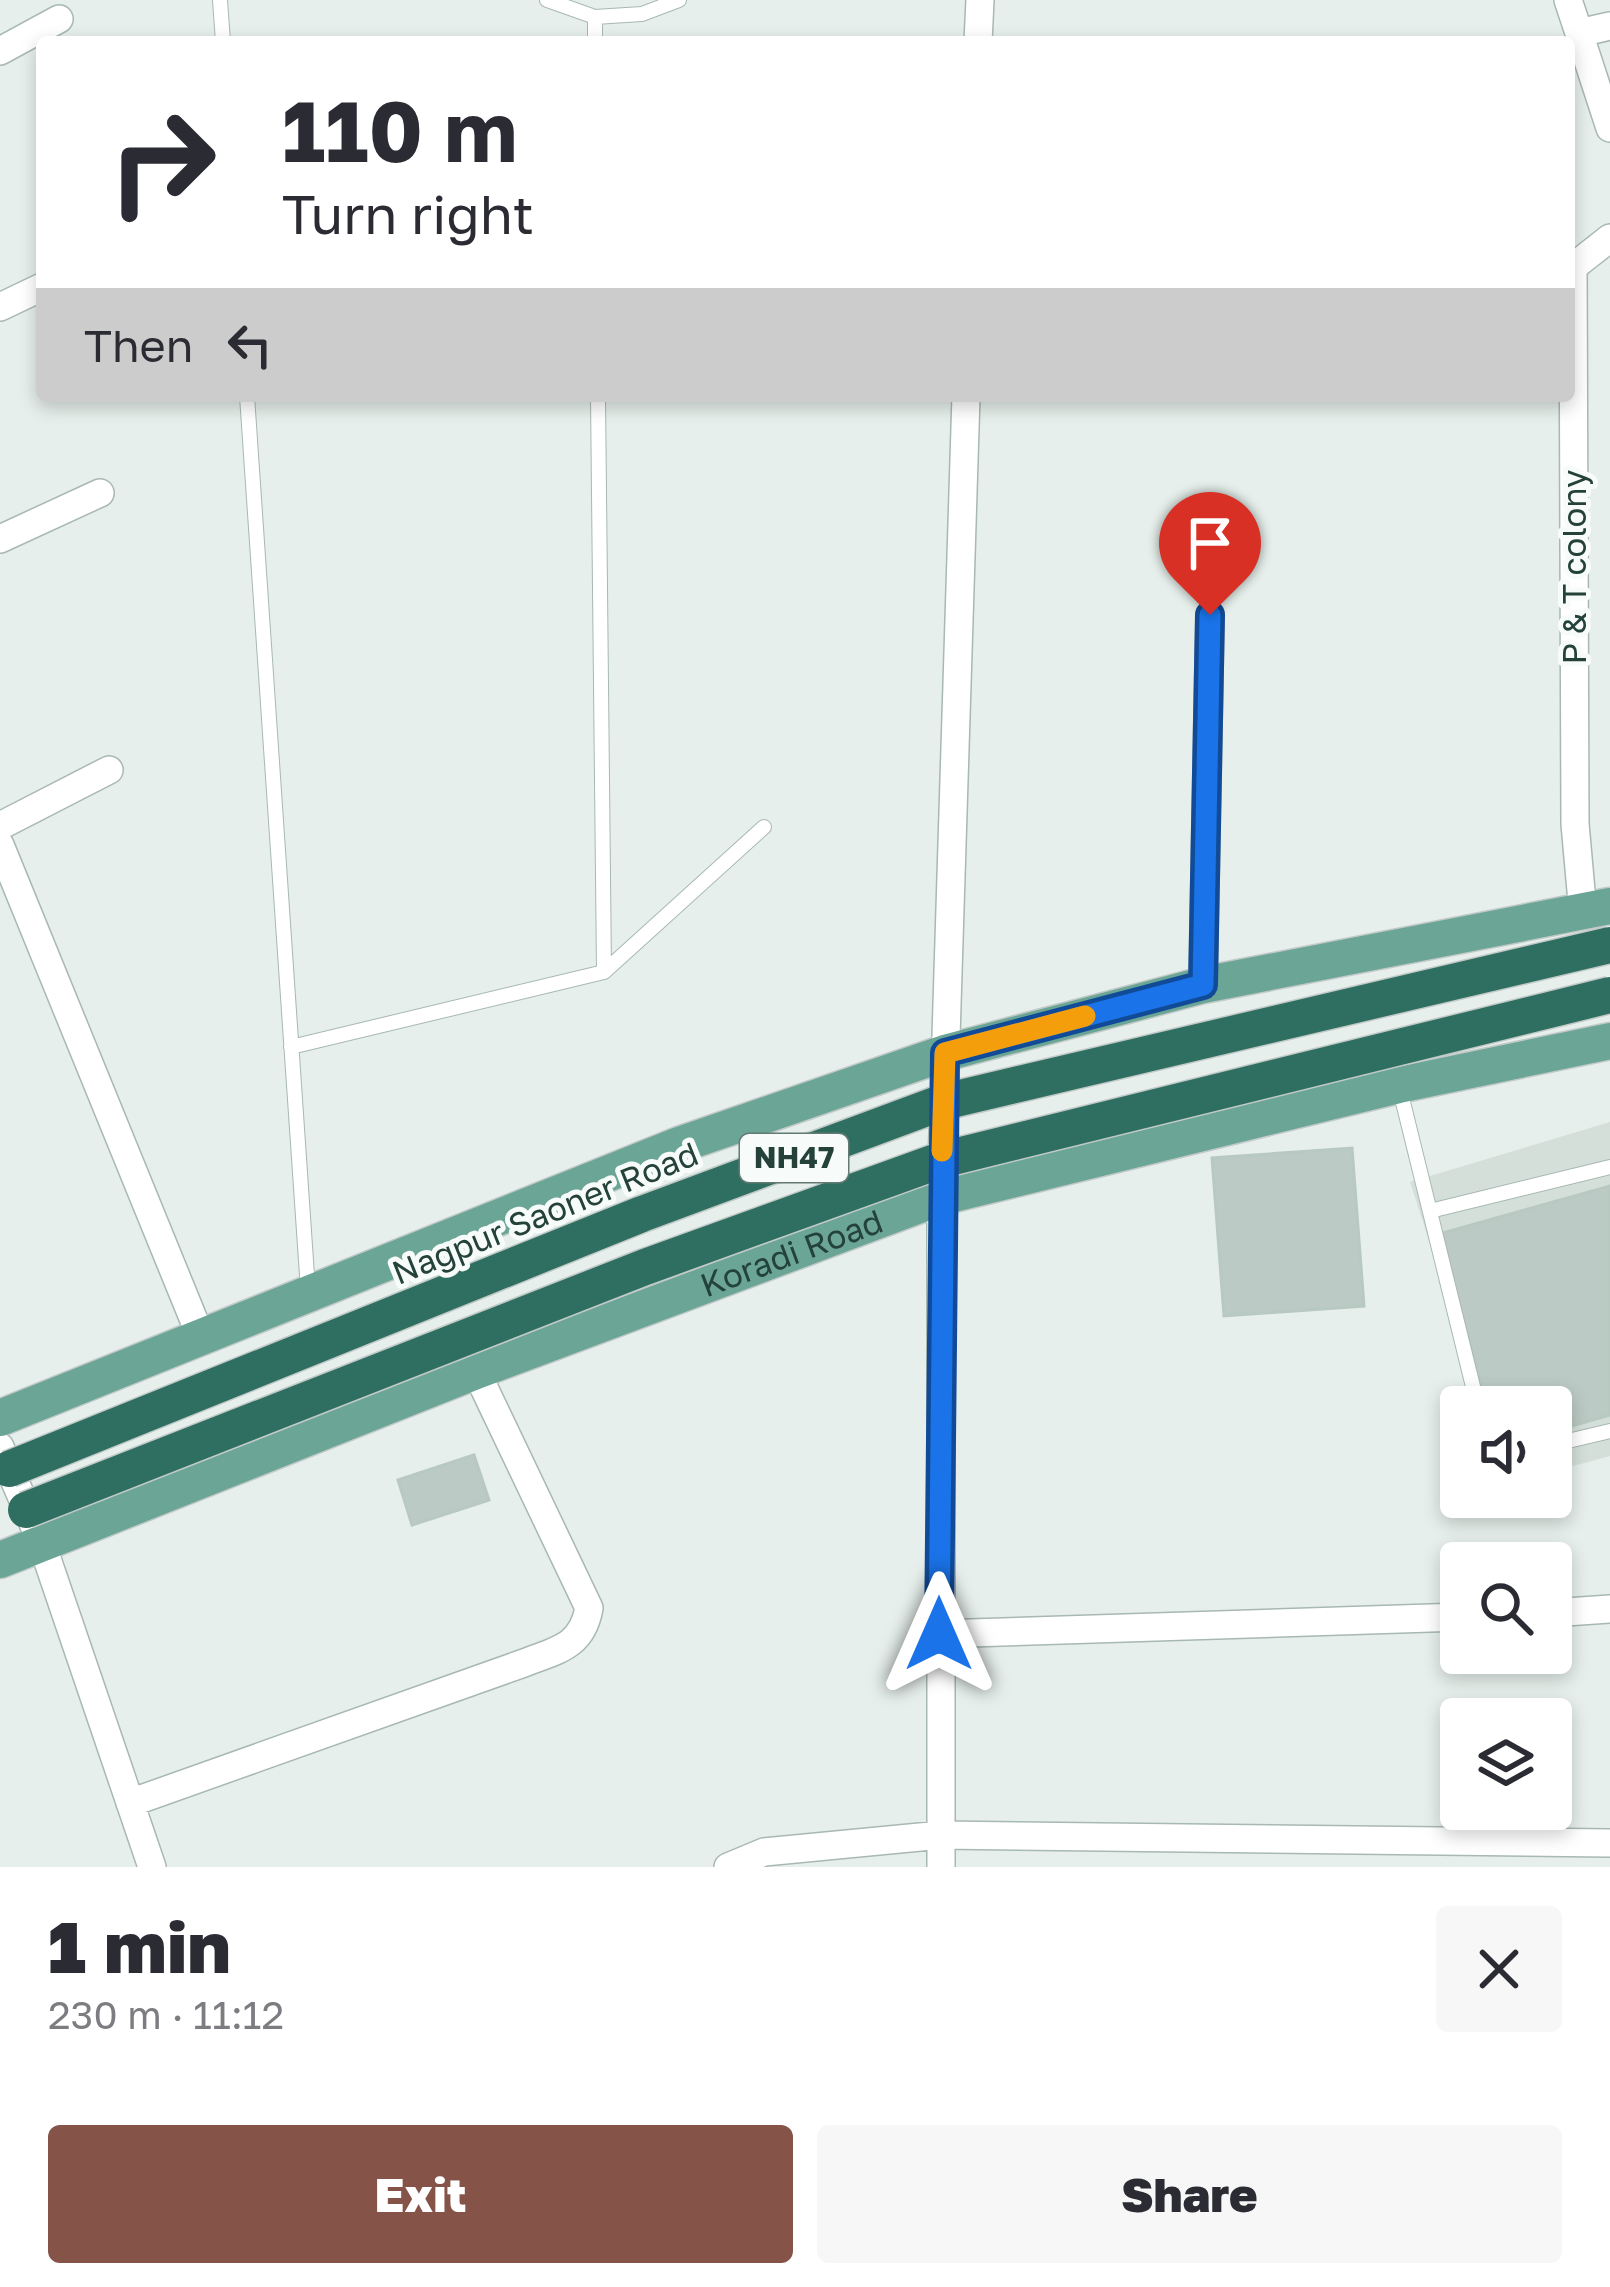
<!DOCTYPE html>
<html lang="en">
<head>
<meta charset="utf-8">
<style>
	body { margin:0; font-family:"Golos Text",sans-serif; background:#f7f7f7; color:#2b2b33; height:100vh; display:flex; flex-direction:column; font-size:45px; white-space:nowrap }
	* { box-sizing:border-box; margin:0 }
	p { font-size:39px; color:#7c7c81 }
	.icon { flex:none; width:66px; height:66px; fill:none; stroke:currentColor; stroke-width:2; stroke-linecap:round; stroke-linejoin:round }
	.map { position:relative; height:1867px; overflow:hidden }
	.side { display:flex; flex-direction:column; background:#fff; flex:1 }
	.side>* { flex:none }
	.hud { position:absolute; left:36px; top:36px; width:1539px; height:366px; border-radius:12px; box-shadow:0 6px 18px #0003; background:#fff; color:#2b2b33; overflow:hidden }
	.controls { position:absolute; left:1440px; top:1386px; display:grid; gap:24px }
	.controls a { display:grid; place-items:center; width:132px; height:132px; border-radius:12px; background:#fff; box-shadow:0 6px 18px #0003; font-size:60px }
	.pin { position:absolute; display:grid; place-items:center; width:102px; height:102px; color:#fff; margin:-123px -51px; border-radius:50% 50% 50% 0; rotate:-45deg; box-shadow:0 0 12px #0007 }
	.pin .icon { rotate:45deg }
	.me { position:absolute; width:132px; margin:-66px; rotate:0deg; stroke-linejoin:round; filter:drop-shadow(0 0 9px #0008) }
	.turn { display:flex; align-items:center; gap:42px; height:252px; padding:0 48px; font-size:54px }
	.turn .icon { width:156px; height:156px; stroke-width:2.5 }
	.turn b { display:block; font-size:84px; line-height:102px }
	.then { display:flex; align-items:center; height:114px; padding:0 48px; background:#0003; gap:24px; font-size:45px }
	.round { display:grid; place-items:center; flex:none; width:126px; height:126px; border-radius:12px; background:#f7f7f7 }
	.head { display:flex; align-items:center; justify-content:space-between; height:204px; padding:0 48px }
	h1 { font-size:72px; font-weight:800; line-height:90px }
	.cta { display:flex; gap:24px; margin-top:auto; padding:24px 48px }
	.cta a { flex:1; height:138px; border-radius:12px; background:#855347; color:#fff; font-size:48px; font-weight:800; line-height:138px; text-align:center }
	.cta a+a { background:#f7f7f7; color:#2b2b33 }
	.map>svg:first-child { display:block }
	.built { fill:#d4dfda }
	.building { fill:#bbcac4; stroke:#b8c9c2; stroke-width:3 }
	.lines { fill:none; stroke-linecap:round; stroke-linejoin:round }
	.lane-casing { stroke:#a8b8b2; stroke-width:16 }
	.street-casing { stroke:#a8b8b2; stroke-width:30 }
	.primary-casing { stroke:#c2cac8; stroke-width:39 }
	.lane { stroke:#fff; stroke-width:14 }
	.street { stroke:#fff; stroke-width:27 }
	.primary { stroke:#6aa596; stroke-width:36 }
	.highway-bridge-casing { stroke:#c2cac8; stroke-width:39; stroke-linecap:butt }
	.highway-bridge { stroke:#2f6f62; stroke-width:36 }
	.route-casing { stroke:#114b97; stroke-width:30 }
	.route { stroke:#1a73e8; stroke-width:21 }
	.slow { stroke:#f59e0b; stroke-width:21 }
	.labels { text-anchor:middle; stroke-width:10; stroke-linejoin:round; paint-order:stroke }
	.shield { fill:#f7fbf9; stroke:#637a73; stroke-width:3 }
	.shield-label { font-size:30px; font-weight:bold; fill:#24423a }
	.street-label { font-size:33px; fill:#24423a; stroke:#f7fbf9 }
</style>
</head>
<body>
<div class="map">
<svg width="1610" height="1867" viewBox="0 0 1610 1867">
	<rect width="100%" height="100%" fill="#e6efeb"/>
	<!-- built -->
	<path class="built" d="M1610 1122V1456L1551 1472V1407H1483L1410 1182Z"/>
	<!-- building -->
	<path class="building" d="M1352 1148 1364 1306 1224 1316 1212 1158Z
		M1610 1186V1415L1551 1432V1407H1488L1439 1234Z
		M474 1455 489 1500 412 1525 398 1480Z"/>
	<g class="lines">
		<!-- lane casing -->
		<g class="lane-casing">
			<path id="lane" d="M220 0 223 42
				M547 0 595 17
				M595 42V17L642 14 679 0
				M247 396 308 1290
				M598 396 604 972
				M291 1047 604 972 764 827
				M1399 1086 1478 1407
				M1430 1211 1610 1167
				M1551 1445 1610 1431"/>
		</g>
		<!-- street casing -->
		<g class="street-casing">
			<path id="street" d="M1568 0 1579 33
				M1610 26 1579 33 1610 128
				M978 42 980 0
				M0 51 59 19
				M0 307 42 287
				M0 539 100 493
				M0 826 109 770
				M0 845 200 1335
				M1583 913 1575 824 1573 267 1610 238
				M1203 985 1210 615
				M0 1447 42 1544 152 1867
				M1551 1613 1610 1609
				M939 1634 1461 1617
				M130 1803 524 1663C557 1650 582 1647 589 1608L476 1371
				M728 1867 764 1852 941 1835 1610 1843
				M941 1867V1197L966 396"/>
		</g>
		<!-- primary casing -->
		<g class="primary-casing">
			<g id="primary">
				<path d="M0 1418 679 1145 945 1053 1203 985 1610 906"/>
				<path id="s1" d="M0 1560 476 1371 941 1197 1399 1085 1610 1041"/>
			</g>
		</g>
		<!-- lane -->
		<use href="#lane" class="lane"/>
		<!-- street -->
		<use href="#street" class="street"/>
		<!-- primary -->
		<use href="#primary" class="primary"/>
		<!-- highway-bridge casing -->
		<g class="highway-bridge-casing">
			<path id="highway-bridge" d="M9 1469 642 1214 943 1102 1610 945
				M26 1510 645 1267 941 1160 1610 995"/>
		</g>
		<!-- highway-bridge -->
		<use href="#highway-bridge" class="highway-bridge"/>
	</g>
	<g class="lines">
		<!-- route casing -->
		<g class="route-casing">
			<path id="route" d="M939 1634 945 1053 1203 985 1210 615"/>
		</g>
		<!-- route -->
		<use href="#route" class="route"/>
		<!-- slow -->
		<path class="slow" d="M942 1151 945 1053 1085 1016"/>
	</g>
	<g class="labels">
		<!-- shield labels -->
		<rect class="shield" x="740" y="1134" width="108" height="48" rx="9"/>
		<g class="shield-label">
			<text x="794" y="1168">NH47</text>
		</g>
		<!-- street labels -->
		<g class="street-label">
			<text transform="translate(1574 567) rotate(-90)" y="12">P &amp; T colony</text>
			<text transform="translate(545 1213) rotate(-22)" y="12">Nagpur Saoner Road</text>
			<text dy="12" stroke="none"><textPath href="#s1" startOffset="849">Koradi Road</textPath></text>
		</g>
	</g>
</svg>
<div class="controls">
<a><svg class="icon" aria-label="sound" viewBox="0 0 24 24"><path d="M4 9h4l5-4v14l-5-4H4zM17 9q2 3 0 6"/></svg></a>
<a><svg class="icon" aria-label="search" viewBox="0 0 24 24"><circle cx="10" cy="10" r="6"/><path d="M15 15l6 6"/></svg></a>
<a><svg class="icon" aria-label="layers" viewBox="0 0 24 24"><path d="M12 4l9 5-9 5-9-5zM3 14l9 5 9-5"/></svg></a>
</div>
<div class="pin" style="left:1210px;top:615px;background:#d93025"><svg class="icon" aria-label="arrive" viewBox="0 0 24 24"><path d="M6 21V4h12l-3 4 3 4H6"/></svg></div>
<svg class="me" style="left:939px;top:1634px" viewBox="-20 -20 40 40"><path d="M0-17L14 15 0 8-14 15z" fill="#1a73e8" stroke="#fff" stroke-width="4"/></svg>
<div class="hud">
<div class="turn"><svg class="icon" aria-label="right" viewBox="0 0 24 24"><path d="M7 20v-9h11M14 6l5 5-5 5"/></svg><div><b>110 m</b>Turn right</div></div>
<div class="then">Then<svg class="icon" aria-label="left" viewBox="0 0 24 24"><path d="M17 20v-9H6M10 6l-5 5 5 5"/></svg></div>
</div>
</div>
<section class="side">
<div class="head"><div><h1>1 min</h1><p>230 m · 11:12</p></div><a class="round"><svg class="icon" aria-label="close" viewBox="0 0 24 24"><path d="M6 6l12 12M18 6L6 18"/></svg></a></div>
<div class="cta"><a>Exit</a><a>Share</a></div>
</section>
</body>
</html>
